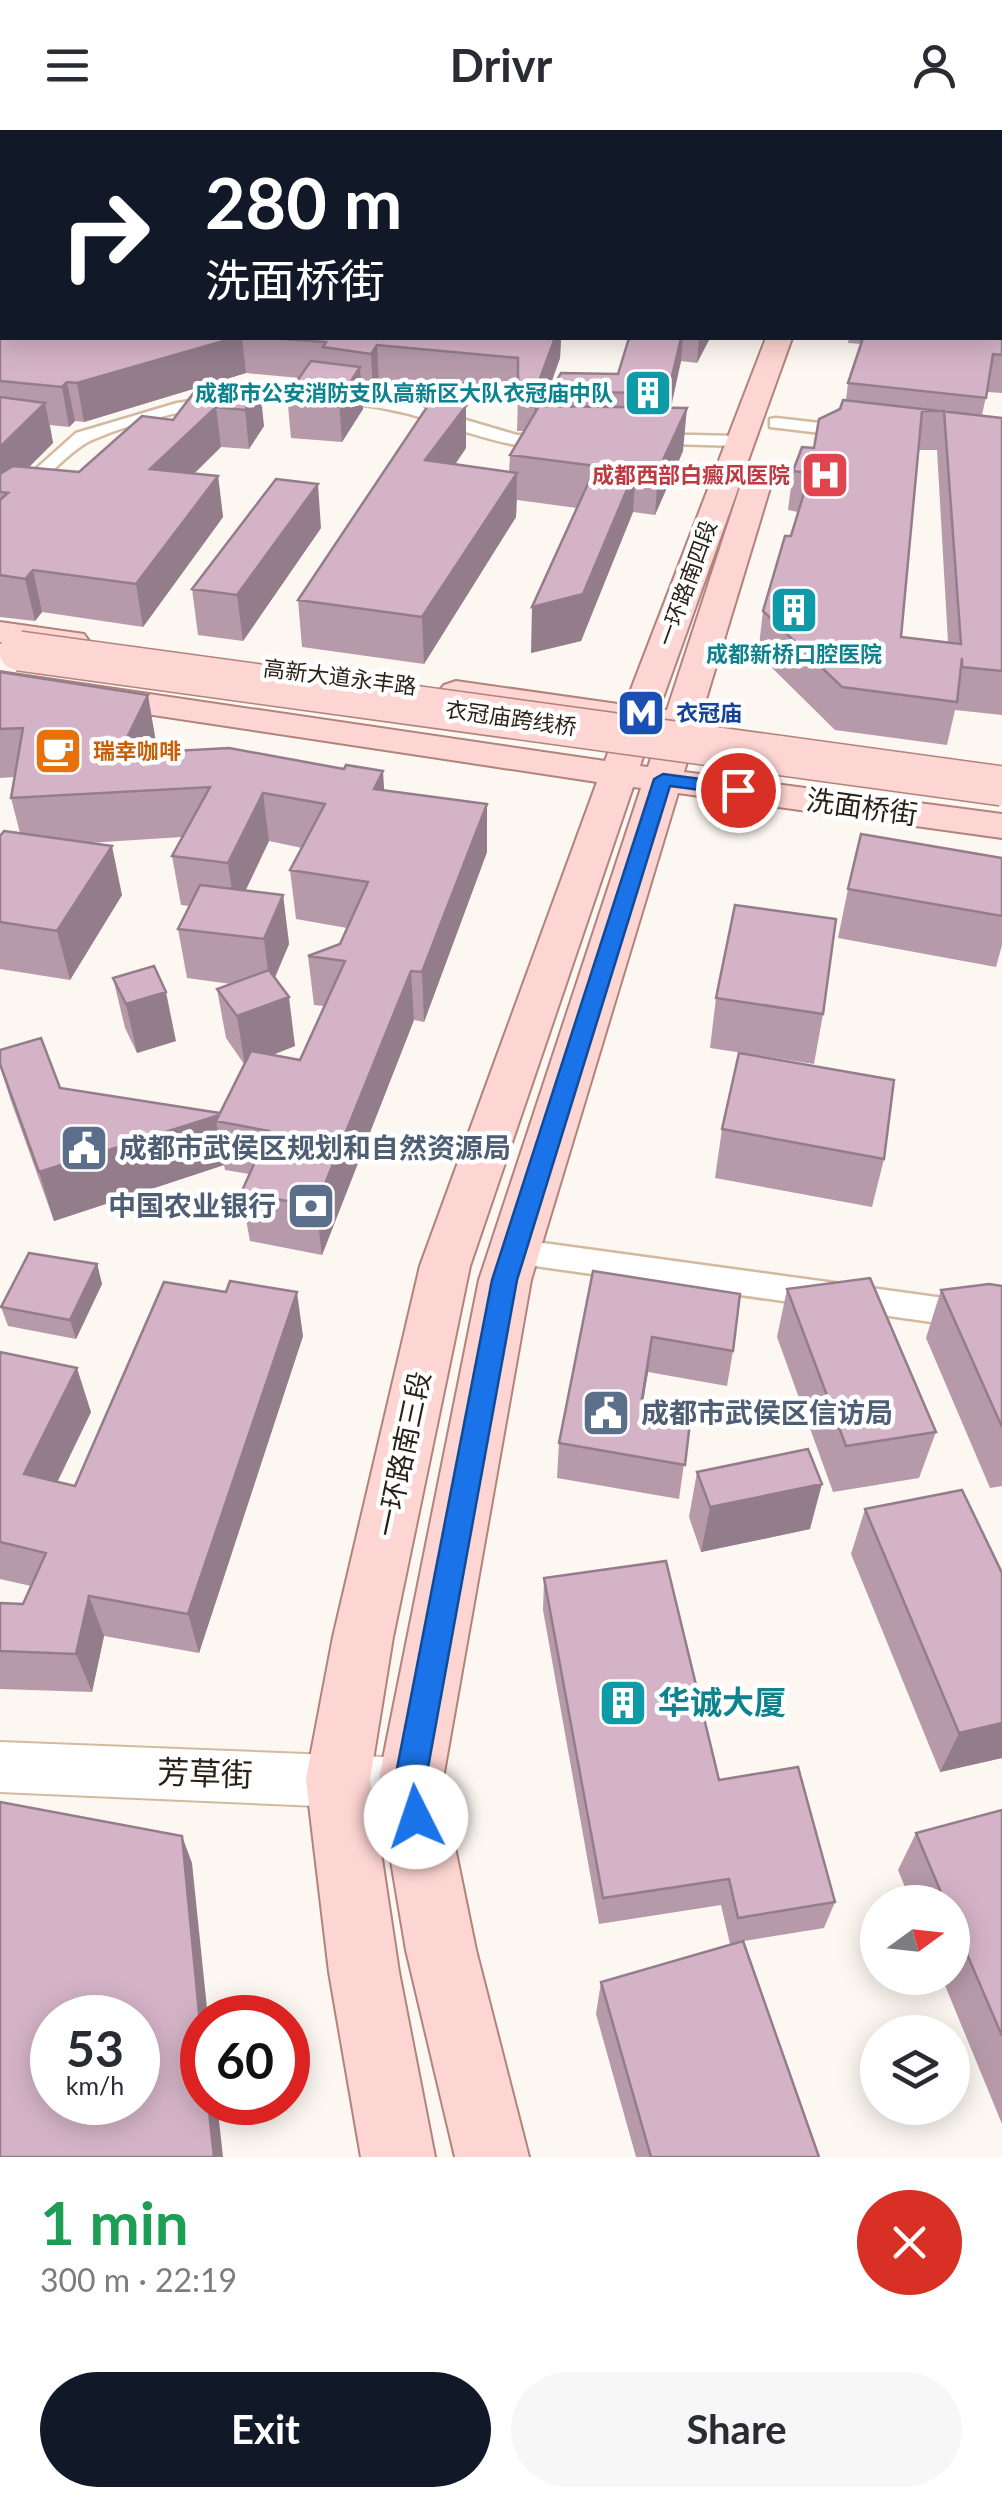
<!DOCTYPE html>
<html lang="en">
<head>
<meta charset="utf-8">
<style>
	body { margin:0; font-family:Lato,"Noto Sans SC",sans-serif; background:#f7f7f7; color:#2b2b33; height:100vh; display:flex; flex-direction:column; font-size:38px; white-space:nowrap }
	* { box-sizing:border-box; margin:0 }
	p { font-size:32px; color:#7c7c81 }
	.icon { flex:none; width:55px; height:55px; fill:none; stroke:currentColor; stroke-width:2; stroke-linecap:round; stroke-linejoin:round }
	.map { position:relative; height:2027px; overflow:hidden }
	.details { display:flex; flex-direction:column; background:#fff; flex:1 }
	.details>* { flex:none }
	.hud { position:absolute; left:0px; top:0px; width:1002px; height:210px; box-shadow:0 5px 25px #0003; background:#111827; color:#fff; overflow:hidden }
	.needle { width:65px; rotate:75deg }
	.controls { position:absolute; left:860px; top:1755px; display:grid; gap:20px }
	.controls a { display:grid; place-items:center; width:110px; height:110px; border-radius:50%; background:#fff; box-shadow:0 5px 25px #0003; font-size:50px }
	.speed { position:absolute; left:30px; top:1865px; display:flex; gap:20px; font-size:50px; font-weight:700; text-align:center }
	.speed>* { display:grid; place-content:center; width:130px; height:130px; border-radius:50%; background:#fff; box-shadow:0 5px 25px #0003; line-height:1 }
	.speed small { font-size:25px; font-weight:400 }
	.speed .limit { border:15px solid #d22; background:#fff; color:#111 }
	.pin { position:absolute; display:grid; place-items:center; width:85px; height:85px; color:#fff; margin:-42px; border:5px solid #fff; border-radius:50%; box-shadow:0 2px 10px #0007 }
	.me { position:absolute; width:110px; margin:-55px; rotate:356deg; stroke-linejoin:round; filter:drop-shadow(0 0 8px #0008) }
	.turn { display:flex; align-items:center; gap:35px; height:210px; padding:0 40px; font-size:45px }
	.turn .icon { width:130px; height:130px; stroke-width:2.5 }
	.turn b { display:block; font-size:70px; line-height:85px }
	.round { display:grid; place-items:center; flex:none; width:105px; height:105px; border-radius:52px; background:#f7f7f7 }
	.summary { display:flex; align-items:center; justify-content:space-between; height:170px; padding:0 40px }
	h1 { font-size:60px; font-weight:700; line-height:75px; color:#1e9e55 }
	.cta { display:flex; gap:20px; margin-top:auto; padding:20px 40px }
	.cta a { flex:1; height:115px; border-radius:60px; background:#111827; color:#fff; font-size:40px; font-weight:700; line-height:115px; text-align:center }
	.cta a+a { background:#f7f7f7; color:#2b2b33 }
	header { display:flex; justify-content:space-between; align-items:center; height:130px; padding:0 40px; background:#fff; font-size:45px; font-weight:700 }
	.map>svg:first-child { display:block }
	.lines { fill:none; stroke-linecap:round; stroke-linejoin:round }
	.minor-casing { stroke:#d3ba9f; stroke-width:5 }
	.tertiary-casing { stroke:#d3ba9f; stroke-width:4 }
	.primary-casing { stroke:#b1837c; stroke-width:4 }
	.minor { fill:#fff; fill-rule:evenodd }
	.tertiary { fill:#fff; fill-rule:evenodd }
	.primary { fill:#fdd5d2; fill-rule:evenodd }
	.primary-bridge-casing { stroke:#b1837c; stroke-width:42; stroke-linecap:butt }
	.primary-bridge { stroke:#fdd5d2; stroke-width:39 }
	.wall { fill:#b69aaa; fill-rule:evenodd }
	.shaded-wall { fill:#947d8b }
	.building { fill:#d4b3c6; stroke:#947d8b; stroke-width:2.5; fill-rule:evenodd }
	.route { fill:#1a73e8; stroke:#114b97; stroke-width:2.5 }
	.labels { text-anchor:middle; stroke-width:9; stroke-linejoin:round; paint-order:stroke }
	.far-culture-label { font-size:22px; font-weight:bold; fill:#0d838f; stroke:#fff; text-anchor:end }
	.far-health-label { font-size:22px; font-weight:bold; fill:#be3a42; stroke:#fff; text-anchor:end }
	.far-street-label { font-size:22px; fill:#281f15; stroke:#fff }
	.far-transit-label { font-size:22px; font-weight:bold; fill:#164399; stroke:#fff; text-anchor:start }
	.far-food-label { font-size:22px; font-weight:bold; fill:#c56008; stroke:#fff; text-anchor:start }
	.street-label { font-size:28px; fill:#281f15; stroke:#fff }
	.service-label { font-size:28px; font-weight:bold; fill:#4e5e75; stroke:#fff; text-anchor:start }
	.near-culture-label { font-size:32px; font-weight:bold; fill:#0d838f; stroke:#fff; text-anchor:start }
	.near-street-label { font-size:32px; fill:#281f15; stroke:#fff }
</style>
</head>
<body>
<header><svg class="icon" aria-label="menu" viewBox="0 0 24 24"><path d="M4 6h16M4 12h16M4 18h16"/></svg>Drivr<svg class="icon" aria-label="person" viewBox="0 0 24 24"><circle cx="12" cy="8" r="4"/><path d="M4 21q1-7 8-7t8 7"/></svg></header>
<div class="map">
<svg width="1002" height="2027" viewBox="0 0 1002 2027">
	<rect width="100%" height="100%" fill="#fdf7f2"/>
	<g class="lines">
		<!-- minor casing -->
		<g class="minor-casing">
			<path id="minor" d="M613 0H651L652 2H614Z
				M331 259 408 273 517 305H557L566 310C537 334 441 291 405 283 305 259 188 269 92 310 70 319 27 367 7 385L0 387V371L76 303 177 273 271 260Z
				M776 288 855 297 864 302 855 307 770 297V289Z
				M643 304 739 306 748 311 739 316 637 313 634 309Z
				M521 1110 1002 1176V1202L521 1134 510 1131 505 1122 510 1113Z"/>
		</g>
		<!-- tertiary casing -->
		<g class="tertiary-casing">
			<path id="tertiary" d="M0 1612 410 1628 428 1636 436 1654 428 1672 410 1680 0 1662Z"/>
		</g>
		<!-- primary casing -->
		<g class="primary-casing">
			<path id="primary" d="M830 0H850V2H830Z
				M766 208H792L659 579 667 580 743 348 748 342H768L773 348 684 642 1002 684V708L678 663 531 1150 442 1654 476 1820 529 2027H455L406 1820 378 1654 479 1150 641 658 633 657 470 1136 393 1507 370 1649 399 1842 435 2027H361L329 1842 306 1649 333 1507 420 1136 597 652 0 562V542L605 631 618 595 456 573 444 569 438 562 444 555 456 551 625 575ZM652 600 660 601 648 637 640 636Z
				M0 492 84 504 89 511 84 518 72 521 0 512Z"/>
		</g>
		<!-- minor -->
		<use href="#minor" class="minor"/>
		<!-- tertiary -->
		<use href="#tertiary" class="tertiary"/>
		<!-- primary -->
		<use href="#primary" class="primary"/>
		<!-- primary-bridge casing -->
		<g class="primary-bridge-casing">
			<path id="primary-bridge" d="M19 521 1002 656"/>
		</g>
		<!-- primary-bridge -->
		<use href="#primary-bridge" class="primary-bridge"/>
	</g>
	<!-- wall -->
	<path class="wall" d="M0 0H607L606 2H2V208H561L560 228 543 276H549L550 262 618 244 629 208H710L697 233 681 231 671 278 683 321 655 385 633 382 581 511 531 523 577 378 517 370 516 387 424 534 302 517 298 470 466 318 455 335 509 342 510 325 524 301H517L518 267 379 254 373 263 362 261 363 279 342 312 291 308 287 265 299 248 246 243 213 253 264 296 249 319 221 317 194 344 218 346 223 387 143 497 42 482 35 491 0 487ZM196 258 173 290 79 342 29 337 53 313 50 295 69 297 75 291 84 292Z
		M723 0H821L820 2H749Z
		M924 0H1002V18H1000V2H923Z
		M1002 104V263L987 262 982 285 1002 288V585L955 580 947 615 835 600 758 524 763 481 798 382 788 380 793 341 814 318 846 270 848 253 861 214 848 213 849 208H1000ZM919 320H937L948 512 901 507Z
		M321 398 243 511 198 505 192 459Z
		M0 542 156 612 151 623 384 660 487 674V722L424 892 414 890 322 1125 250 1111 241 1063 249 1044 225 1040 224 1035 54 1091 11 971 0 937 60 958 220 983 244 934 226 908 217 859 231 854 187 848 178 799 189 776 181 775 172 726 182 707 88 713 122 765 70 850 0 839V706L20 703 11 668 15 647 0 648ZM269 711 302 718 290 740 296 789 347 798 340 814 308 826 314 875 324 876 300 930 271 925 295 916 275 848 289 814 283 765 246 760Z
		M1002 728V815L996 837 838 808 848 759Z
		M113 848 176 911 137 923 125 898Z
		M716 868 823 884 814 934 710 918Z
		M722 999 884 1029 872 1077 715 1048Z
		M97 1134 102 1154 76 1209 8 1196 1 1177Z
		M593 1141 733 1221 727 1256 648 1242 642 1276 691 1284 679 1369 557 1348 559 1313Z
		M1002 1156V1356L990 1358 926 1208 941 1160Z
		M787 1159 936 1302 919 1348 833 1362 777 1207Z
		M303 1206 199 1523 104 1506 92 1562 0 1559V1473L23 1474 31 1456 0 1449V1222L91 1282 57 1352 75 1356Z
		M697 1342 810 1399 701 1422 689 1387Z
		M865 1379 1002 1628 940 1642 851 1424Z
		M544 1448 719 1650 835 1772 824 1798 744 1811 819 2027H636L596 1884 601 1852 738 1812 730 1814 721 1775 599 1794 543 1480Z
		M1002 1680V1994L942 1848H952V1772H911L898 1740 916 1703Z"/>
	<!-- shaded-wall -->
	<path class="shaded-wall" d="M234 208H242L246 243 84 292 77 253Z
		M555 208H561L560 228 534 301 535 262Z
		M681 208H683L681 231 665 302 668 263Z
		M699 208H710L697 233Z
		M377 215 379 254 373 263 371 224Z
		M360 237 363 279 342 312 339 270Z
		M67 252 75 291 69 297 62 257Z
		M260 257 264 296 249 319 245 280Z
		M45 273 53 313 4 362H0V317Z
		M466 276V318L427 374 425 330Z
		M216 277 221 317 156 380 150 339Z
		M687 278 683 321 655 385 658 341Z
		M636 338 633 382 581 511 531 523 532 477Z
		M517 343 516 387 424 534 422 487Z
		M218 346 223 387 143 497 136 454Z
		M318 354 321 398 243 511 237 465Z
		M33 440 42 482 35 491 25 449Z
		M148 565 156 612 134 661 119 624Z
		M383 641 386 689 374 659Z
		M263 663 269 711 235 782 228 733Z
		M487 674V722L424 892 422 842Z
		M112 716 122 765 70 850 57 801Z
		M283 765 289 814 270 858 264 809Z
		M411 841 414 890 322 1125 316 1076Z
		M166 862 176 911 137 923 126 874Z
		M289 867 295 916 245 936 237 886Z
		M219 985 216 991 224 1035 54 1091 39 1042Z
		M97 1134 102 1154 76 1209 70 1190Z
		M297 1162 303 1206 199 1523 188 1484Z
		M652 1207 648 1242 637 1310 641 1275Z
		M77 1238 91 1282 41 1386 24 1344Z
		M822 1354 810 1399 701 1422 710 1377Z
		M89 1466 104 1506 92 1562 76 1524Z
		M1002 1593V1628L940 1642 959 1603Z
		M182 1706 192 1733 208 1888H202V1914Z
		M208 1972H217L223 2027H214Z"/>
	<!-- building -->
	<path class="building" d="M0 0H362L360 2H2V208H234L77 253 67 252 62 257 0 251Z
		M454 0H594L593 2H453Z
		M924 0H994L993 2H923Z
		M1000 104H1002V225L993 224 986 268 848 253 863 208H1000Z
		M269 208H555L535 262H518V228L377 215 371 224 323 217 326 212Z
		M629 208H681L668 263 550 262 561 243 618 244Z
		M311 231 360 237 339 270 287 265Z
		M201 253 260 257 245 280 216 277 150 339 218 346 136 454 33 440 25 449 0 445V370L8 363 0 362V344L13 336 79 342 142 286 173 290Z
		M0 267 45 273 0 317Z
		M843 270 1002 288V541L962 537V528L957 572 842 557 763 481 785 406H791L810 343 793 341 802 317 814 318 819 289 840 279ZM922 281H944L961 514 901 507Z
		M431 271 466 276 425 330 517 343 422 487 298 470Z
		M539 276 687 278 658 341 636 338 583 464 532 477 596 336 510 325Z
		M276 349 318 354 237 465 192 459Z
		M0 542 148 565 119 624 229 618 344 639 346 635 383 641 374 659 487 674 422 842 411 841 316 1076 241 1063 269 1001 216 991 219 985 39 1042 0 934V920L41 908 60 958 220 983 251 921 300 930 345 831 308 826 340 814 368 752 290 740 325 674 263 663 228 733 172 726 210 657 11 668 23 598 0 599Z
		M4 701 112 716 57 801 0 792V706Z
		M861 704 1002 728V786L848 759Z
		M200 755 283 765 264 809 178 799Z
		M735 775 836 789 823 884 716 868Z
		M154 836 166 862 126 874 113 848Z
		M269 840 289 867 237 886 217 859Z
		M739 923 894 950 884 1029 722 999Z
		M29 1123 97 1134 70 1190 1 1177Z
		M593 1141 740 1164 733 1221 652 1207 641 1275 691 1284 685 1335 559 1313Z
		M870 1148 936 1302 846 1316 787 1159Z
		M230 1151 297 1162 188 1484 89 1466 76 1524 0 1521V1473L23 1474 46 1423 0 1412V1222L77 1238 24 1344 75 1356 164 1152 226 1162Z
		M989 1154 1002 1156V1297L941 1160Z
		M808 1319 822 1354 710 1377 697 1342Z
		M962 1360 1002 1443V1593L959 1603 865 1379Z
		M666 1431 719 1650 798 1637 835 1772 738 1788 729 1749 603 1768 544 1448Z
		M0 1672 182 1706 202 1914V1972H208L214 2027H0ZM52 1888H138V1972H52Z
		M1002 1680V1906L952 1789V1772H945L916 1703Z
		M743 1811 819 2027H651L601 1852Z"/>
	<!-- route -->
	<path class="route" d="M663 644 738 654 747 660 738 665 670 656 517 1150 425 1654 432 1687 427 1698 416 1703 405 1698 394 1654 492 1150 654 649Z"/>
	<!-- icons -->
	<defs>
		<g id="building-square" transform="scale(2.5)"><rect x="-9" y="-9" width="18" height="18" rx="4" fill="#0f9aa8" stroke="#fff"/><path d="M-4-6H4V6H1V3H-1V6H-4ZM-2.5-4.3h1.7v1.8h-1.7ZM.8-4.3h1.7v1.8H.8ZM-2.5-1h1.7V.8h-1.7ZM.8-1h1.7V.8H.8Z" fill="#fff"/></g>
		<g id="hospital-square" transform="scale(2.5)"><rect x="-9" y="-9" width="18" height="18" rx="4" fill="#e0444e" stroke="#fff"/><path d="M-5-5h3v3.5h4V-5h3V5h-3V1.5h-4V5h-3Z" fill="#fff"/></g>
		<g id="metro-square" transform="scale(2.5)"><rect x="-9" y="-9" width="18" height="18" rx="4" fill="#1a4fb4" stroke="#fff"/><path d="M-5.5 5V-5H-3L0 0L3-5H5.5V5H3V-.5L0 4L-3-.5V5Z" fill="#fff"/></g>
		<g id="cafe-square" transform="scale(2.5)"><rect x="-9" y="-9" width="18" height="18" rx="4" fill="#e8710a" stroke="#fff"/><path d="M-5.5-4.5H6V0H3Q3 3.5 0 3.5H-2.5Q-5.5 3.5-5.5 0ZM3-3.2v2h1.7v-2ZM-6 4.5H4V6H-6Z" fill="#fff"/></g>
		<g id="civic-square" transform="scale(2.5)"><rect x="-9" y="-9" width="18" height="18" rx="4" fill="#5c6f8a" stroke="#fff"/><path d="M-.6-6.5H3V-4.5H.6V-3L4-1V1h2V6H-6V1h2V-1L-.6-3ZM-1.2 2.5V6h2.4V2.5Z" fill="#fff"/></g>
		<g id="bank-square" transform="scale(2.5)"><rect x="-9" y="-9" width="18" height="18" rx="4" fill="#5c6f8a" stroke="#fff"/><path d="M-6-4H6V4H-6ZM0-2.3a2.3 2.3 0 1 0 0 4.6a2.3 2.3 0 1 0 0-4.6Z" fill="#fff"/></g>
	</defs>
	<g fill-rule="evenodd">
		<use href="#building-square" x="648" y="263"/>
		<use href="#hospital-square" x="825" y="345"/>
		<use href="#building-square" x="794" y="480"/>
		<use href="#metro-square" x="641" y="583"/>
		<use href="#cafe-square" x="58" y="621"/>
		<use href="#civic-square" x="84" y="1018"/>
		<use href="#bank-square" x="311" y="1076"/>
		<use href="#civic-square" x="606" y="1283"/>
		<use href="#building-square" x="623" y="1573"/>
	</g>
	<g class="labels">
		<!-- far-culture labels -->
		<g class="far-culture-label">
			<text x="613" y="271">成都市公安消防支队高新区大队衣冠庙中队</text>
			<text x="794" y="532" text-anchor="middle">成都新桥口腔医院</text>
		</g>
		<!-- far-health labels -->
		<g class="far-health-label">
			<text x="790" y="353">成都西部白癜风医院</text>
		</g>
		<!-- far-street labels -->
		<g class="far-street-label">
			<text transform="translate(687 453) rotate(-70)" y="8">一环路南四段</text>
			<text transform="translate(340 547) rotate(7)" y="8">高新大道永丰路</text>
			<text transform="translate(511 588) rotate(8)" y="8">衣冠庙跨线桥</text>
		</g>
		<!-- far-transit labels -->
		<g class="far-transit-label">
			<text x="676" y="591">衣冠庙</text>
		</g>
		<!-- far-food labels -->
		<g class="far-food-label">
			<text x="93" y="629">瑞幸咖啡</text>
		</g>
		<!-- street labels -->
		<g class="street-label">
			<text transform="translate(862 677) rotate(8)" y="10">洗面桥街</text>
			<text transform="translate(403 1324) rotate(-78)" y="10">一环路南三段</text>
		</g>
		<!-- service labels -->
		<g class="service-label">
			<text x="119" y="1028">成都市武侯区规划和自然资源局</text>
			<text x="276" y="1086" text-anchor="end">中国农业银行</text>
			<text x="641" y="1293">成都市武侯区信访局</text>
		</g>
		<!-- near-culture labels -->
		<g class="near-culture-label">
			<text x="658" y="1584">华诚大厦</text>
		</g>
		<!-- near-street labels -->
		<g class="near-street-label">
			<text transform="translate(205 1644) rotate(2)" y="11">芳草街</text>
		</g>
	</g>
</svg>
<div class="controls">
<a><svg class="needle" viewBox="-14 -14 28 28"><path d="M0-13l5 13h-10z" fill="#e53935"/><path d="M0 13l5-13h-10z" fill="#7c7c81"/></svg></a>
<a><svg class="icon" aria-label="layers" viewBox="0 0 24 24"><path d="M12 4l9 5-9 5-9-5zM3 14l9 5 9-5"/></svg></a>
</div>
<div class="speed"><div>53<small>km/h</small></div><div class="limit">60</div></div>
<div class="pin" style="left:738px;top:660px;background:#d93025"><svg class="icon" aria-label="arrive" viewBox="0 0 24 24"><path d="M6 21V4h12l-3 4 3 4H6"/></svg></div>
<svg class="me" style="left:416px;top:1687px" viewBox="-20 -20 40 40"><circle r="19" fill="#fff"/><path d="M0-13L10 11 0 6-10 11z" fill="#1a73e8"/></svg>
<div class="hud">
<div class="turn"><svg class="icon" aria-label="right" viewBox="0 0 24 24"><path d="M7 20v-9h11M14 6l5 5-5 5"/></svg><div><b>280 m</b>洗面桥街</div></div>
</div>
</div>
<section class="details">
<div class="summary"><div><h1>1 min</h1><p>300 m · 22:19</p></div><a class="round" style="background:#d93025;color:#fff"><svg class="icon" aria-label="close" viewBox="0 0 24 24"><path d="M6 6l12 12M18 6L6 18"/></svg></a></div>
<div class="cta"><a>Exit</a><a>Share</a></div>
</section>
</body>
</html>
